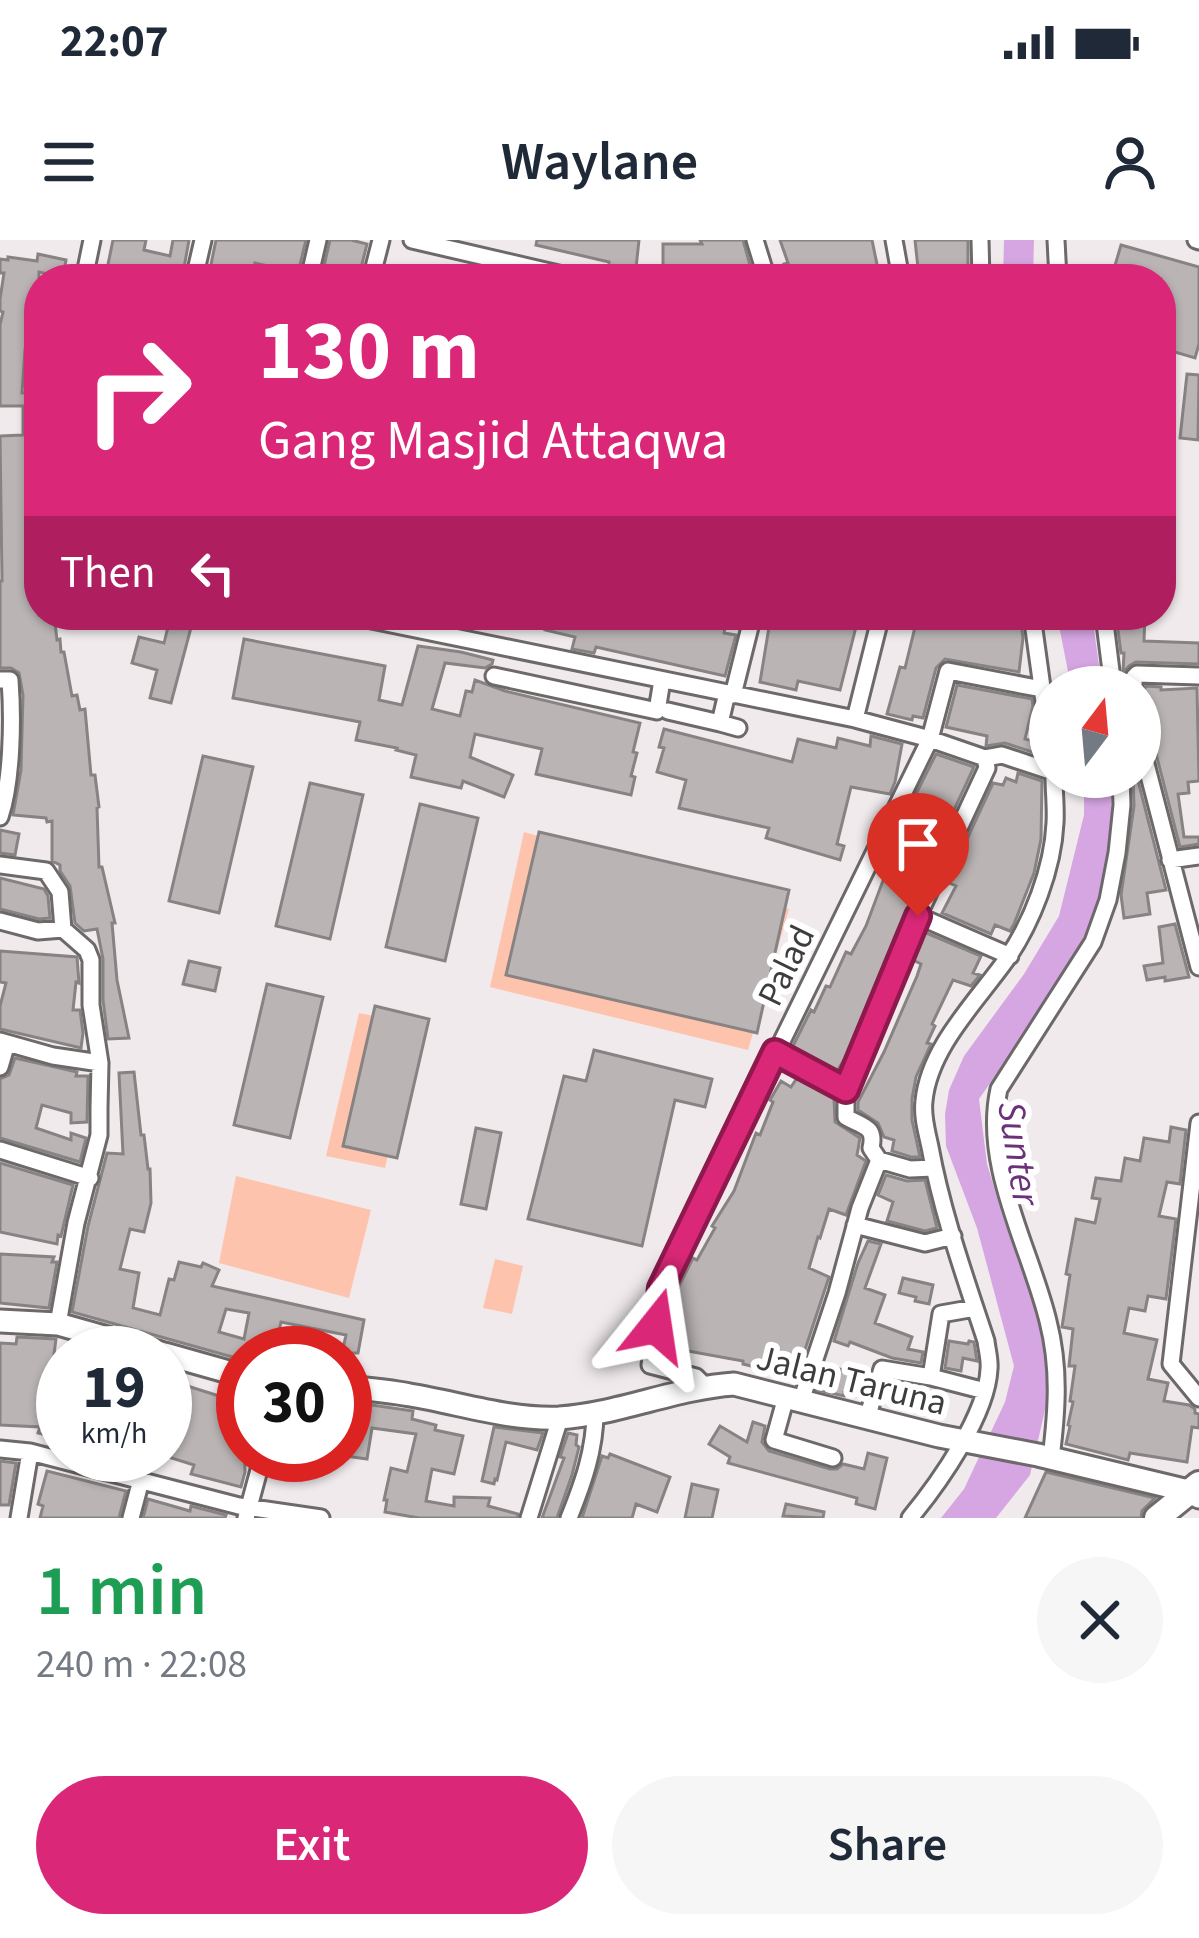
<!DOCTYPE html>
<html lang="en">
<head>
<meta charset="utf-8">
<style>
	body { margin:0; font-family:"Source Sans 3",sans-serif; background:#f6f6f7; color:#1f2937; height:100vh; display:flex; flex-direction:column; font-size:45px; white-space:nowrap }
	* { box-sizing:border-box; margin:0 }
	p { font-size:39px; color:#747a83 }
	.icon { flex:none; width:66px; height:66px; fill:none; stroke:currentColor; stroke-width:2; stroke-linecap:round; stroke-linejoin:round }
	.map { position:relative; height:1278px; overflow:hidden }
	.details { display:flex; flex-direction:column; background:#fff; flex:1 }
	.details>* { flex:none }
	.banner { position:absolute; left:24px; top:24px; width:1152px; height:366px; border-radius:48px; box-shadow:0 3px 9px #0004; background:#db2777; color:#fff; overflow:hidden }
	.needle { width:78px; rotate:16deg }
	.fabs { position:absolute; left:1029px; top:426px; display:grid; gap:24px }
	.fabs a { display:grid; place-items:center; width:132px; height:132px; border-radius:50%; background:#fff; box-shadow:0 3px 9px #0004; font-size:60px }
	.speed { position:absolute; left:36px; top:1086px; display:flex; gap:24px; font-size:60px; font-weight:700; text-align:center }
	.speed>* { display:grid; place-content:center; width:156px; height:156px; border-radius:50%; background:#fff; box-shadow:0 3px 9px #0004; line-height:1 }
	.speed small { font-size:30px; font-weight:400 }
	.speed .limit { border:18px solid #d22; background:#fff; color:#111 }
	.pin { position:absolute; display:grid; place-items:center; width:102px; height:102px; color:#fff; margin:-123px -51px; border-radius:50% 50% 50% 0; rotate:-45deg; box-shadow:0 0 12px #0007 }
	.pin .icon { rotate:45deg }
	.me { position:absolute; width:132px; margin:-66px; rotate:15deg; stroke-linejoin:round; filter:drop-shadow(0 0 9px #0008) }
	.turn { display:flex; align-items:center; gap:42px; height:252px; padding:0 36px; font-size:54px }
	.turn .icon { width:156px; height:156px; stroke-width:2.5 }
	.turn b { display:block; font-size:84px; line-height:102px }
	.then { display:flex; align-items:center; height:114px; padding:0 36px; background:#0003; gap:24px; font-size:45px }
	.round { display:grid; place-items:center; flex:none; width:126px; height:126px; border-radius:63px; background:#f6f6f7 }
	.headline { display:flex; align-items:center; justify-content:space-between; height:204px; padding:0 36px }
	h1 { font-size:72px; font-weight:600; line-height:90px; color:#1e9e55 }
	.primary-button { display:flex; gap:24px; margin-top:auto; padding:24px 36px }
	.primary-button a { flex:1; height:138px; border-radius:72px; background:#db2777; color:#fff; font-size:48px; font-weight:600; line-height:138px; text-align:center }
	.primary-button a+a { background:#f6f6f7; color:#1f2937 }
	.status { display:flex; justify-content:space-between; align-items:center; height:84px; padding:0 60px; background:#fff; direction:ltr }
	.status svg { height:33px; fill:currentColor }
	header { display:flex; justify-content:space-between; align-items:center; height:156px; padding:0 36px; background:#fff; font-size:54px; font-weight:600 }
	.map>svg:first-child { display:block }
	.green { fill:#fec3ad }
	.water { fill:#d6a6e3 }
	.building { fill:#bab5b4; stroke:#888383; stroke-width:3; fill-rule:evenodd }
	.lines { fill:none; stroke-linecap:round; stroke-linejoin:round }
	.street-casing { stroke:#6d686a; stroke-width:21 }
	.secondary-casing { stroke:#6d686a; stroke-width:27 }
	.primary-casing { stroke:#6d686a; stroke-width:30 }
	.street { stroke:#fff; stroke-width:15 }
	.secondary { stroke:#fff; stroke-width:21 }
	.primary { stroke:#fff; stroke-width:24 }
	.route-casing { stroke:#8e194d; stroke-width:30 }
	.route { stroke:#db2777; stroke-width:21 }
	.labels { text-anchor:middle; stroke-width:12; stroke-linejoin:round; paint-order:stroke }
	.street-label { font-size:36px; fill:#3e3c3c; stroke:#fff }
	.water-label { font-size:39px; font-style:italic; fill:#6b317a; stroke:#fff }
</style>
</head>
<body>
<div class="status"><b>22:07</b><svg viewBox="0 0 49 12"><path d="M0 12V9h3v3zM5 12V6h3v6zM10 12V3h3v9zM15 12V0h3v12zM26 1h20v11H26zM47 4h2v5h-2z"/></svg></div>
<header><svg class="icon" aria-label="menu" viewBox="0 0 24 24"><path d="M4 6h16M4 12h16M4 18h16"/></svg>Waylane<svg class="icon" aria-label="person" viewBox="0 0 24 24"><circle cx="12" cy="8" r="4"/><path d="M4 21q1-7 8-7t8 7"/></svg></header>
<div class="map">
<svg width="1199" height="1278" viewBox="0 0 1199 1278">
	<rect width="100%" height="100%" fill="#f0eaec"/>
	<!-- green -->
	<path class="green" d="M524 592 789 669 748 810 490 747Z
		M359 773 418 785 385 928 326 916Z
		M236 936 371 970 349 1058 219 1023Z
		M495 1019 523 1026 512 1074 483 1068Z"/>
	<!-- water -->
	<path class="water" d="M1004 0H1034L1033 39H1003Z
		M1057 375H1092L1102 447H1071Z
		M1084 537H1111L1112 602 1099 677 1054 752 979 859 987 924 1004 980 1041 1069 1048 1157 1030 1235 996 1278H941L964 1249 1005 1162 1014 1126 977 988 946 906 945 874 949 850 964 816 1024 734 1059 676 1084 575Z"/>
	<!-- building -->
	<path class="building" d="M113 0H146L144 10 170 16 173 0H189L182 39H105Z
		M216 0H306L298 33 255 23 251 39H208Z
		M330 0H351L367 4 360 32 352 29 350 39H321Z
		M537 0H639L636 28 609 26V22L536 5Z
		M700 0H743L754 39H716L715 33 686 38 663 36V4H702Z
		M780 0H872L880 39H839L838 27 789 39 784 24 788 23Z
		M915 0H968V39H928L927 27 918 28Z
		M1121 5 1199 27V104L1195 118 1161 108V39H1111Z
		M38 14 66 20 63 37 39 32V112L25 110 22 153 39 152V375H54L57 400 60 399 61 412H64L72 456 77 455 80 470 85 469 91 535H95L99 567 97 568 99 627H102L115 683H112L117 740 129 798 108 799 103 760V719L97 689 84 691 75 683 70 646 60 631V625L52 621V581L47 582 46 578 13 575 21 530 23 455 19 433 11 428H0V341H2L0 196 23 195V166H0V85L3 72 0 71V59L4 33H0V19L8 20V17L37 21Z
		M470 26 527 39H467Z
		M1187 134 1199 135 1198 200 1180 198Z
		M171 375 193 380 171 463 150 458 157 430 132 423 139 397 164 403Z
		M549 375H728L724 393 736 395 725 436 596 407 594 413 572 409 575 397 545 390Z
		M771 375H859L840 450 798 441 796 450 760 442Z
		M918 375H1020L1023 398 1019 432 945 419 936 428 923 478 913 476 912 480 887 474 900 427 905 428Z
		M1116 375H1145L1144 401 1199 403V424L1136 422 1129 426 1123 433 1124 413H1121Z
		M244 399 385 426 379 460 402 465 418 406 461 412 493 420 492 424 485 428 445 423 432 469 460 476 466 451 472 452 475 440 505 451 640 483 633 512 637 513 631 536 635 537 631 555 536 534 542 509 475 494 470 517 513 535 504 557 463 541 461 548 411 537 416 515 396 510 397 508 356 500 360 482 233 458Z
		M957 445 1032 459 1033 466 1025 499 1037 502 1035 513 1005 503 986 506 987 496 946 487Z
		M1146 446 1161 447V450L1197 448 1199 541 1188 542 1189 553 1178 554 1184 597H1199V604L1180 607 1152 498 1148 492 1140 489V457Z
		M664 489 792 522 798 499 836 508 838 498 870 506 871 496 902 504 895 542 890 554 851 547 837 604 844 606 840 620 766 598 769 588 679 568 686 540 657 532 664 508 659 507Z
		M936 514 974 527 907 671 847 815 837 831 792 808 811 770 814 772 826 746 830 747 846 712 851 714 866 686 893 614 912 572 908 570Z
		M203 516 253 527 219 673 169 661Z
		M1018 533 1042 541 1041 599 1034 633 1014 684 1010 691 995 685 991 694 942 673 956 646 947 642 993 543 1003 545 1006 538 1016 542Z
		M1133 537H1137L1166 650 1147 653 1150 674 1124 678 1121 655 1134 566Z
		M310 543 363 555 330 699 276 686Z
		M420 564 478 578 445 721 386 707Z
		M0 590 19 594 15 615 0 613Z
		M539 592 789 650 757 793 506 735Z
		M0 638 44 649 48 656 50 678 39 679 0 669Z
		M1175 684 1189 737 1165 741V737L1147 740 1144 726 1163 723 1159 687Z
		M924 692 981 716 973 733 980 735 971 746 953 740 932 784 935 786 927 803 931 804 916 837 912 859V880L920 917H911L892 911 894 900 884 897 878 883 858 870V862L884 812 917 736 921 724 913 720Z
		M0 711 77 717 79 743 76 742 73 770H80L83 793 81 808 0 789V766L6 743 0 742Z
		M189 721 220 728 215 751 183 744Z
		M267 744 323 757 290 898 234 885Z
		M375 766 429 779 397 918 343 906Z
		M594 810 712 839 705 867 675 860 642 1006 528 979 564 836 586 841Z
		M15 818 77 832 76 836H88L87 882 71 883V873L42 865 36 888 71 900V893L86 898 80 922 0 898V839L9 835Z
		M134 832 141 895H144L148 929H150L151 963 144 992 130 989 120 1029 139 1033 133 1068 160 1075 169 1039 174 1040 179 1022 201 1027 203 1023 219 1030 212 1046 364 1080 358 1113H342L346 1095 281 1082 274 1113H243V1120L72 1072 88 986 107 913 123 914 119 833ZM226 1069 249 1073 244 1099 219 1092Z
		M797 838 834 858 835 882 860 898 857 915 866 921 846 975 829 969 820 998 818 997 809 1028 829 1037 796 1137 743 1124V1121L666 1107 672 1078 669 1077 672 1060 693 1018 697 1020 715 988 712 986 734 951 756 893 760 895 773 862 770 860 781 841 791 847Z
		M1171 887 1186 890 1180 944 1167 942 1159 976 1176 979 1166 1059 1148 1056 1145 1071 1129 1068 1124 1093 1157 1100 1148 1139 1168 1143 1164 1161 1189 1165 1195 1169V1173L1199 1174V1188L1192 1187 1187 1222 1130 1213 1128 1220 1066 1204 1070 1186 1068 1185 1073 1162 1070 1161 1075 1126H1069L1073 1089 1062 1087 1070 1035 1066 1034 1076 979 1095 983 1100 959 1092 958 1096 938 1121 941 1125 918 1140 921 1144 898 1169 902Z
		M476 888 501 893 486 969 461 964Z
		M0 923 73 945 61 996 58 995 57 1004 0 992Z
		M886 935 907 941 925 940 937 988 925 991 887 981 893 962 878 955Z
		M868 1001 881 1004 865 1048 885 1055 875 1083 912 1097 908 1109 923 1112 921 1123 892 1118 850 1102 848 1106 834 1101 858 1023Z
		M0 1014 54 1017 52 1022H57L49 1068 0 1063Z
		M903 1038 933 1045 929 1064 915 1061 916 1057 899 1053Z
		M17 1097 56 1099 54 1114 63 1116V1199L38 1193 40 1187 0 1185V1103L16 1104Z
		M949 1101 968 1104 969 1101 974 1102 977 1121 963 1118 961 1131 945 1128Z
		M825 1126 868 1135 861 1157 844 1153V1156L817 1150Z
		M165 1139 232 1160 235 1149 243 1151 245 1232 241 1247 191 1234 194 1225 165 1216Z
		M890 1143 934 1152 931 1164 887 1153Z
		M365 1164 413 1171 412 1179 436 1185 435 1190 463 1196 454 1234 432 1229 426 1261 454 1266V1257L490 1258 488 1266 518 1274 517 1278H419L385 1272 387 1260H384L391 1228 407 1232 416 1194 372 1188 367 1219 345 1216 347 1170 364 1172Z
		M753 1182 765 1186 762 1202 769 1211 830 1229H837L843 1224 864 1229 868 1213 887 1218 875 1269 856 1264 857 1258 728 1223 730 1217 709 1204 720 1186 747 1202Z
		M494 1187 543 1193 537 1210 506 1202 497 1240 495 1239 494 1244 482 1241Z
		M568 1193 577 1195 576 1205 579 1207 572 1235 557 1278H542L564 1218 560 1217Z
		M610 1214 670 1237 657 1272 636 1264 632 1278H582L602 1216 608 1218Z
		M0 1221 16 1223 9 1265H0Z
		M47 1231 126 1251 119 1278H40L43 1266 38 1264Z
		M1046 1232 1155 1258 1142 1271 1141 1278H1025Z
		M692 1244 718 1250 712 1278H685Z
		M148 1259 190 1271 191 1266 226 1275 225 1278H143Z
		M786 1264 824 1272 823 1278 783 1276Z"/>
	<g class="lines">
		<!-- street casing -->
		<g class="street-casing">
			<path id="street" d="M412 0 580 39
				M755 0 767 39
				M894 0 901 39
				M980 0 981 39
				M1056 0 1058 39
				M1196 0 1199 1
				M84 39 92 0
				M194 39 203 0
				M309 39 318 0
				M371 39 381 0
				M347 375 855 479 930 499 985 518 987 528 918 676 846 850
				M1032 375 1050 505
				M1104 375 1113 447
				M494 436 657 471 662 440
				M0 440H10C13 480 12 541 0 577
				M1134 447V437L1137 434 1199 436
				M733 455 753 375
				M668 471 720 483 727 453
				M855 479 881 375
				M720 483 738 488
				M1140 501 1199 727
				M985 518 1002 515 1050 531
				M1170 620 1199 616
				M0 625 46 631 60 652 63 689 87 710 91 720V765L100 823 99 868V895L76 983 58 1084
				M918 676 1010 716
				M0 681 38 691 63 689
				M0 801 53 816 100 823
				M775 812 846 850V877C863 887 876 886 871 908L879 920 860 968 837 1053 801 1161
				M0 827 7 803
				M1199 883 1171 1124 1199 1158
				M0 910 90 938
				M879 920 910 929 934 928
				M855 985 925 1003 953 996
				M931 1137 941 1074 975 1068
				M705 1146 696 1137 650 1125 661 1048 930 499 948 431 1042 449
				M786 1157 774 1200 833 1218
				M867 1178 882 1129 931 1137 985 1151
				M0 1209 30 1212 239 1266 321 1278
				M1051 1218C1057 1170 1060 1128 1048 1081 1030 1007 982 926 999 849L1093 702 1108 660 1117 613 1122 565 1121 537
				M19 1278 30 1212
				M131 1278 141 1240
				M246 1278 263 1215
				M529 1278 560 1178
				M569 1278C583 1243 595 1210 595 1172
				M910 1278C939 1243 987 1175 989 1129 990 1120 987 1110 986 1101 965 1037 942 973 930 907 927 892 922 877 924 861 929 808 976 762 1006 720 1032 683 1053 628 1055 583 1056 568 1054 552 1054 537"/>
		</g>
		<!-- secondary casing -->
		<g class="secondary-casing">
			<path id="secondary" d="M0 1081 58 1084 161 1113
				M165 1114 243 1136
				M345 1147C367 1149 389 1151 410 1155 459 1163 509 1180 559 1178 619 1174 675 1148 734 1144L939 1196 1038 1215 1188 1251 1199 1257"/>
		</g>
		<!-- primary casing -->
		<g class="primary-casing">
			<path id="primary" d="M1157 1278 1199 1244"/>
		</g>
		<!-- street -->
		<use href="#street" class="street"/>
		<!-- secondary -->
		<use href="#secondary" class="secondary"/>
		<!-- primary -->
		<use href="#primary" class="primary"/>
	</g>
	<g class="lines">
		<!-- route casing -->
		<g class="route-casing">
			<path id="route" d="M656 1086 661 1048 775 812 846 850 918 676"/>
		</g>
		<!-- route -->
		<use href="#route" class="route"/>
	</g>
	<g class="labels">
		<!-- street labels -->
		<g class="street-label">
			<text transform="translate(785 725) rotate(-64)" y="13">Palad</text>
			<text transform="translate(852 1139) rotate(14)" y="13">Jalan Taruna</text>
		</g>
		<!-- water labels -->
		<g class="water-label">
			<text transform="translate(1020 913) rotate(81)" y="14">Sunter</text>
		</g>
	</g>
</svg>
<div class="fabs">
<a><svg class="needle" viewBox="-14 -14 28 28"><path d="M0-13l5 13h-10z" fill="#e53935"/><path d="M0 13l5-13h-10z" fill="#747a83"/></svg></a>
</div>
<div class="speed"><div>19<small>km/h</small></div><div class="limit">30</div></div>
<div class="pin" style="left:918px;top:676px;background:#d93025"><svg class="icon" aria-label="arrive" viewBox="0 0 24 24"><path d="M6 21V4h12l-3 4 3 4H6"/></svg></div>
<svg class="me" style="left:656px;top:1086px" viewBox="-20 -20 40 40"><path d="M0-17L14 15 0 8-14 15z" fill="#db2777" stroke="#fff" stroke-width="4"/></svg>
<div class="banner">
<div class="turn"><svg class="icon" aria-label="right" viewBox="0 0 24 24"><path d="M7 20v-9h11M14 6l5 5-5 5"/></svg><div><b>130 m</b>Gang Masjid Attaqwa</div></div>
<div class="then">Then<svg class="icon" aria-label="left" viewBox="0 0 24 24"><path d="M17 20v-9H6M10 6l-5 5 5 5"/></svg></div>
</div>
</div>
<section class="details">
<div class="headline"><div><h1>1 min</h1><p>240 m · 22:08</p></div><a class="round"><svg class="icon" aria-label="close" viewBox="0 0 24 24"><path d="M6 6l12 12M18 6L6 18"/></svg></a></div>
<div class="primary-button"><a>Exit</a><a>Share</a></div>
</section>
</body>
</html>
